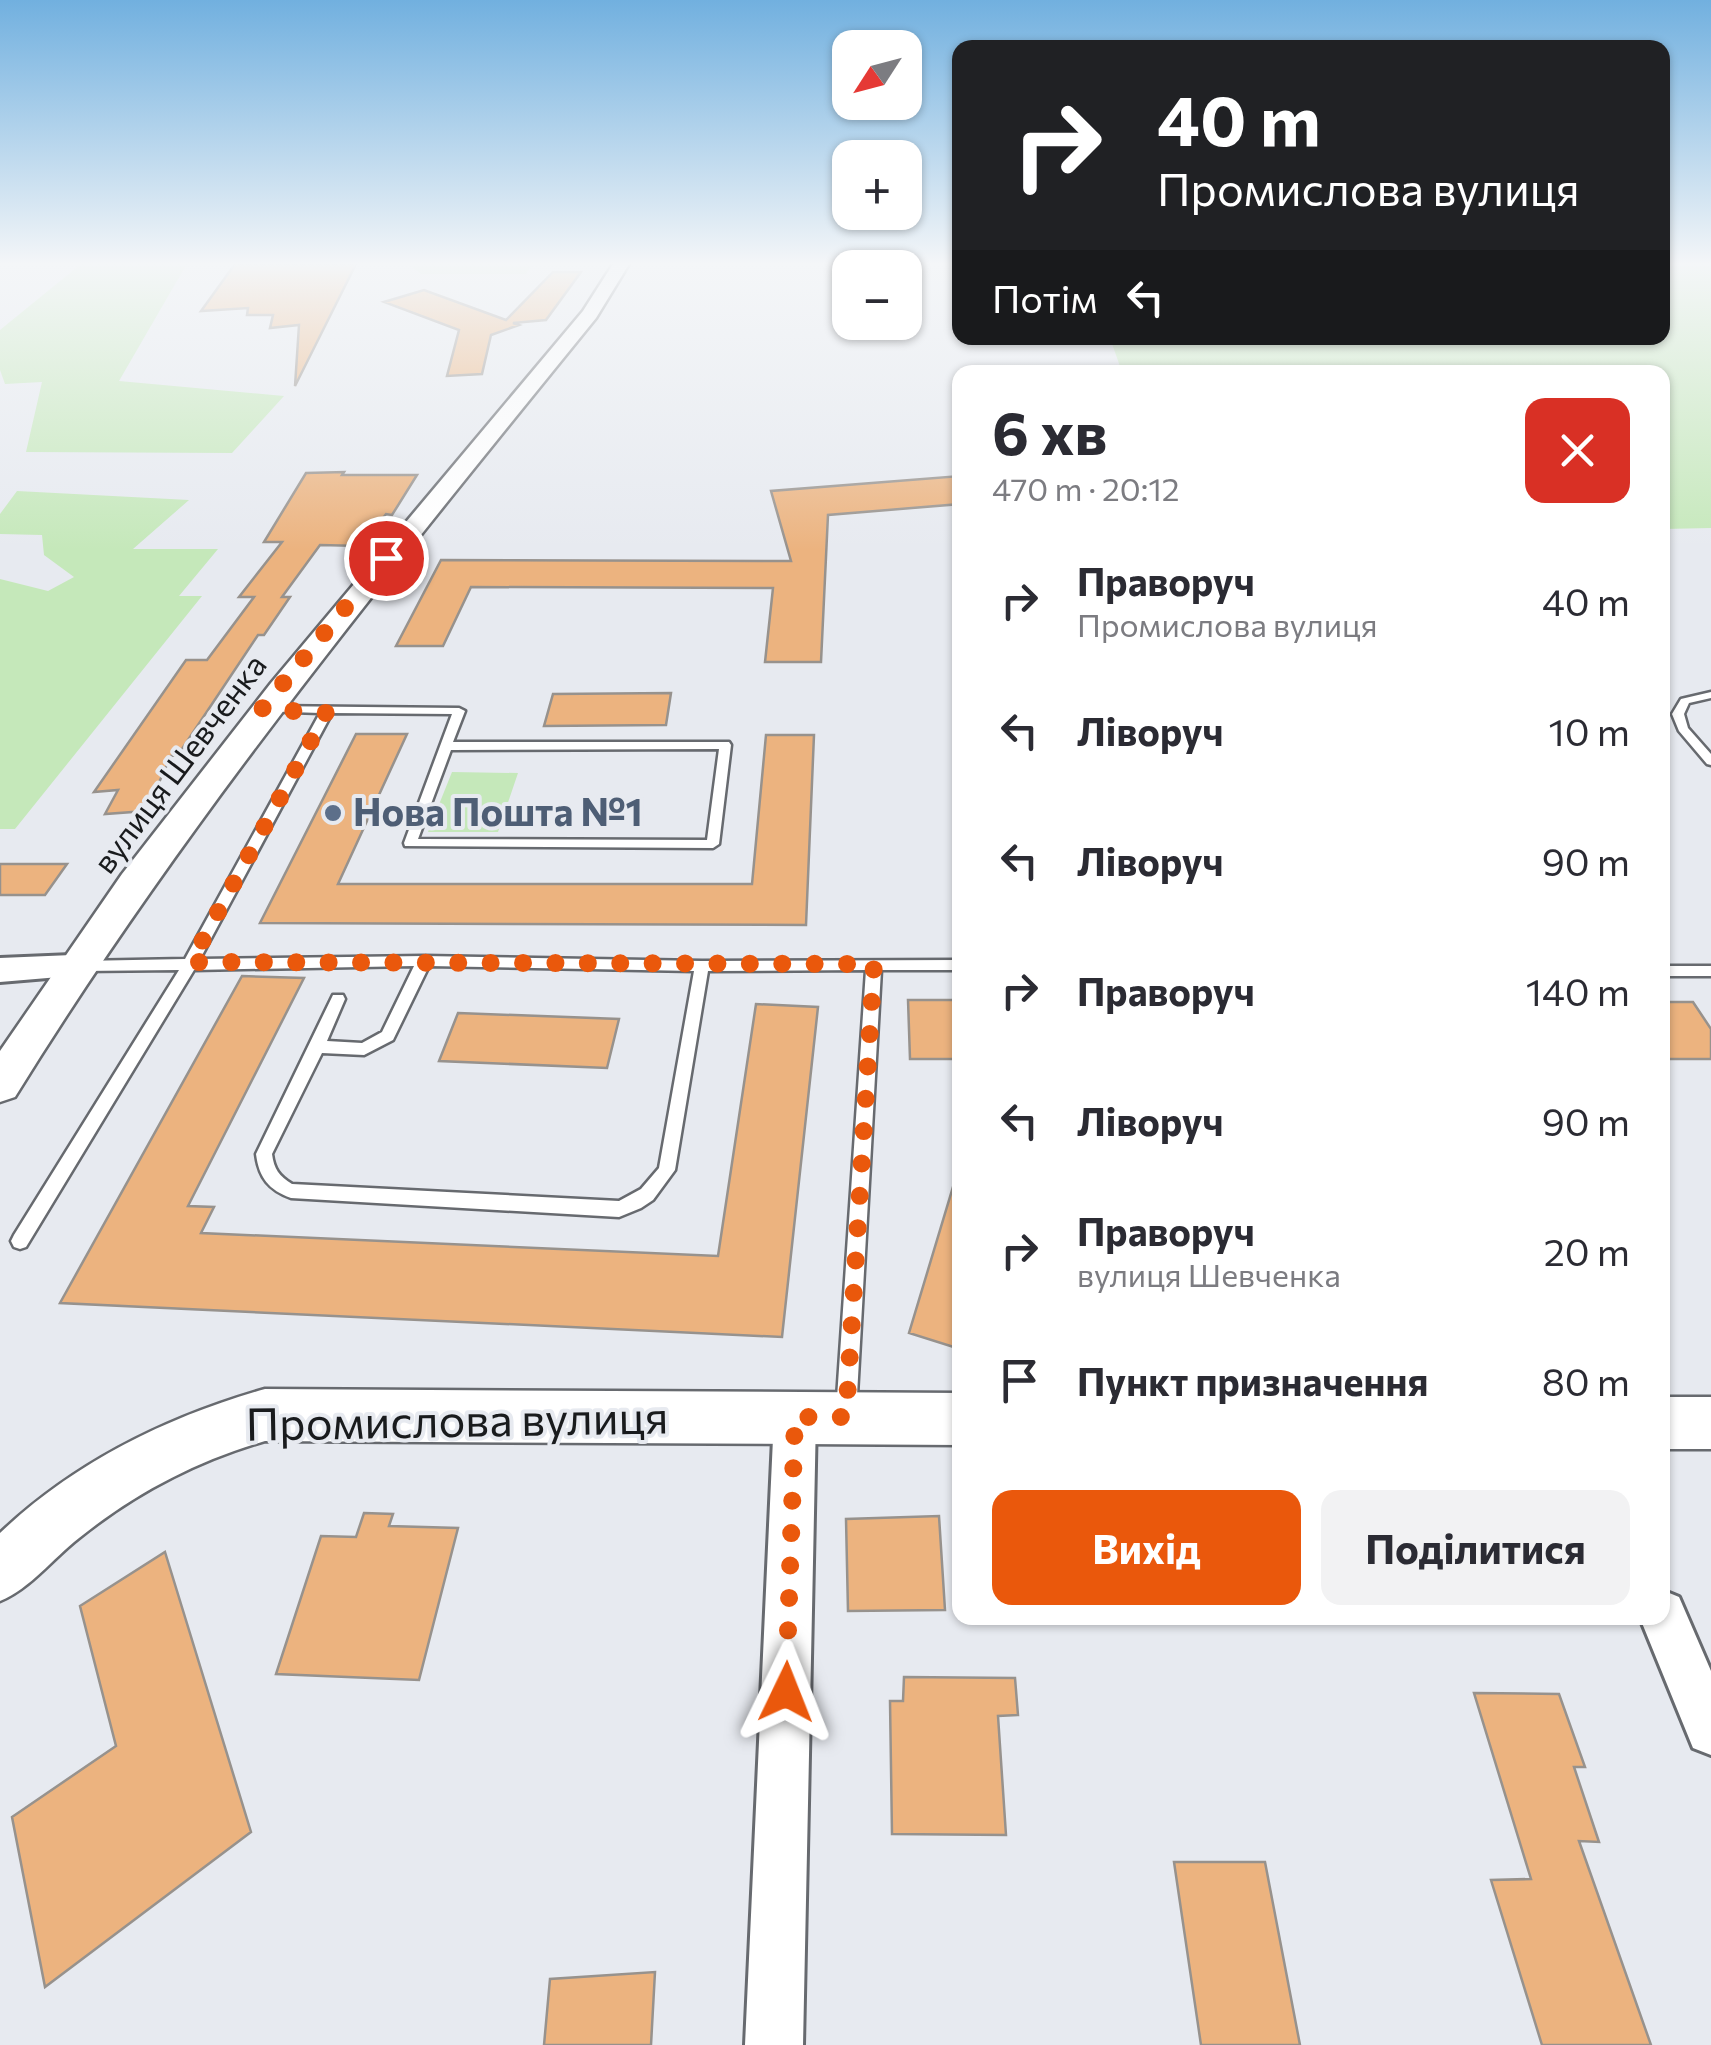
<!DOCTYPE html>
<html lang="uk">
<head>
<meta charset="utf-8">
<style>
	body { margin:0; font-family:Commissioner,sans-serif; background:#f2f2f3; color:#2b2b33; height:100vh; display:flex; flex-direction:column; font-size:38px; white-space:nowrap }
	* { box-sizing:border-box; margin:0 }
	p { font-size:32px; color:#7c7c81 }
	.icon { flex:none; width:55px; height:55px; fill:none; stroke:currentColor; stroke-width:2; stroke-linecap:round; stroke-linejoin:round }
	.map { position:relative; flex:1; overflow:hidden }
	.drawer { position:absolute; left:952px; top:365px; width:718px; height:1260px; display:flex; flex-direction:column; background:#fff; border-radius:20px; box-shadow:0 2px 8px #0004 }
	.drawer>* { flex:none }
	.guide { position:absolute; left:952px; top:40px; width:718px; height:305px; border-radius:20px; box-shadow:0 2px 8px #0004; background:#202124; color:#fff; overflow:hidden }
	.needle { width:65px; rotate:234deg }
	.tools { position:absolute; left:832px; top:30px; display:grid; gap:20px }
	.tools a { display:grid; place-items:center; width:90px; height:90px; border-radius:20px; background:#fff; box-shadow:0 2px 8px #0004; font-size:50px }
	.pin { position:absolute; display:grid; place-items:center; width:85px; height:85px; color:#fff; margin:-42px; border:5px solid #fff; border-radius:50%; box-shadow:0 2px 10px #0007 }
	.me { position:absolute; width:110px; margin:-55px; rotate:2deg; stroke-linejoin:round; filter:drop-shadow(0 0 8px #0008) }
	.turn { display:flex; align-items:center; gap:35px; height:210px; padding:0 40px; font-size:45px }
	.turn .icon { width:130px; height:130px; stroke-width:2.5 }
	.turn b { display:block; font-size:70px; line-height:85px }
	.then { display:flex; align-items:center; height:95px; padding:0 40px; background:#0003; gap:20px; font-size:38px }
	.round { display:grid; place-items:center; flex:none; width:105px; height:105px; border-radius:20px; background:#f2f2f3 }
	.headline { display:flex; align-items:center; justify-content:space-between; height:170px; padding:0 40px }
	h1 { font-size:60px; font-weight:700; line-height:75px }
	.action { display:flex; gap:20px; margin-top:auto; padding:20px 40px }
	.action a { flex:1; height:115px; border-radius:20px; background:#ea580c; color:#fff; font-size:40px; font-weight:700; line-height:115px; text-align:center }
	.action a+a { background:#f2f2f3; color:#2b2b33 }
	ul { padding:0; list-style:none }
	li { display:flex; align-items:center; gap:30px; height:130px; padding:0 40px }
	li div { flex:1 }
	li b { display:block; font-size:38px }
	li em { font-style:normal }
	.map>svg:first-child { display:block }
	.green { fill:#c5e8ba }
	.building { fill:#ecb37f; stroke:#97928d; stroke-width:2.5 }
	.lines { fill:none; stroke-linecap:round; stroke-linejoin:round }
	.service-casing { stroke:#676a6f; stroke-width:5 }
	.minor-casing { stroke:#676a6f; stroke-width:6 }
	.tertiary-casing { stroke:#676a6f; stroke-width:5 }
	.service { fill:#fff; fill-rule:evenodd }
	.minor { fill:#fff; fill-rule:evenodd }
	.tertiary { fill:#fff; fill-rule:evenodd }
	.route { stroke:#ea580c; stroke-width:18; stroke-dasharray:0 32.4 }
	.service-dot { fill:#5c6f8a; stroke:#e7eaf0; stroke-width:4 }
	.labels { text-anchor:middle; stroke-width:8; stroke-linejoin:round; paint-order:stroke }
	.far-street-label { font-size:32px; fill:#191b1d; stroke:#e7eaf0 }
	.service-label { font-size:38px; font-weight:bold; fill:#4e5e75; stroke:#e7eaf0; text-anchor:start }
	.near-street-label { font-size:45px; fill:#191b1d; stroke:#e7eaf0 }
</style>
</head>
<body>
<div class="map">
<svg width="1711" height="2045" viewBox="0 0 1711 2045">
	<rect width="100%" height="100%" fill="#e7eaf0"/>
	<!-- green -->
	<path class="green" d="M81 264H192L185 267 119 381 284 396 232 453 26 452 42 382 5 384 0 370V330Z
		M409 264H532L526 274H421Z
		M1663 264H1711V528L1663 529 1662 372H1122L1110 338H1662Z
		M17 491 189 500 133 549H218L179 596H202L15 829H0V579L48 591 74 577 44 555 42 535 0 534V514Z
		M452 772 518 773 498 832H428Z"/>
	<!-- building -->
	<path class="building" d="M235 264H356L295 386 299 325 270 328 273 315H247L248 308 201 311Z
		M553 272H581L546 320 513 323 519 325 491 335 482 374 447 376 459 330 384 302 424 290 506 320Z
		M344 472 342 475H417L392 515 386 514 362 546 320 545 282 597H290L264 635H258L178 755 171 756 146 811 105 814 118 790 94 792 186 660H207L254 597H239L282 542H264L306 473Z
		M960 476V504L828 515 821 662H765L773 588 471 587 443 646H396L441 560 791 561 771 491Z
		M671 693 666 725 544 726 553 694Z
		M356 734H407L338 884H752L766 735H814L806 925 260 923Z
		M0 864H67L45 895H0Z
		M242 976 304 978 188 1206 214 1207 201 1233 718 1256 756 1004 818 1007 782 1337 60 1303Z
		M908 1000H960V1059H910Z
		M1662 1002H1693L1711 1029V1059H1662Z
		M458 1013 619 1019 607 1068 439 1061Z
		M953 1187 960 1188V1349L909 1333Z
		M364 1513 393 1514 389 1526 458 1528 419 1680 276 1674 321 1536 356 1537Z
		M939 1516 945 1610 848 1611 846 1519Z
		M165 1552 251 1832 45 1987 12 1817 116 1746 80 1606Z
		M904 1677 1015 1678 1018 1715 998 1716 1006 1835 892 1834 890 1701H903Z
		M1474 1693 1559 1694 1585 1767H1574L1599 1842 1579 1841 1651 2045H1542L1491 1880 1531 1879Z
		M1174 1862H1265L1300 2045H1201Z
		M655 1972 651 2045H544L550 1979Z"/>
	<g class="lines">
		<!-- service casing -->
		<g class="service-casing">
			<path id="service" d="M1711 692V698L1689 703 1684 714 1688 728 1711 754V765L1707 764 1679 731 1672 714 1681 699Z
				M266 706 459 708 465 711 453 742H729L731 745 719 844 713 848 405 846 404 843 452 714 332 713 200 959 424 956 702 961 960 960V970H881L856 1413 853 1420 846 1423 839 1420 836 1413 866 970 708 971 675 1170 653 1200 641 1208 619 1217 291 1198C269 1190 259 1178 256 1154L333 995H343L345 999 327 1041 362 1043 382 1032 414 966 194 970 26 1247 20 1249 14 1247 11 1241 14 1235 179 970 81 971 74 966 81 961 185 959 320 713 262 711V707ZM719 749 707 840 418 839 451 750ZM429 966 694 971 659 1168 641 1189 619 1201 292 1184C279 1176 274 1169 272 1154L322 1053 364 1055 393 1040Z
				M1662 966H1711V976H1662Z"/>
		</g>
		<!-- minor casing -->
		<g class="minor-casing">
			<path id="minor" d="M72 955 83 959 88 967 83 975 0 982V958Z
				M795 1396 810 1402 816 1417 803 2045H745L774 1417 780 1402Z
				M1662 1590 1679 1597 1711 1671V1755L1693 1748 1640 1618H1662Z"/>
		</g>
		<!-- tertiary casing -->
		<g class="tertiary-casing">
			<path id="tertiary" d="M613 264H629L596 318C391 571 186 820 15 1097L0 1102V1051L122 874 271 683 583 311Z
				M265 1389 960 1393V1445L265 1441C196 1461 135 1493 79 1538 52 1559 31 1588 0 1601V1533C75 1462 167 1417 265 1389Z
				M1662 1397H1711V1449H1662Z"/>
		</g>
		<!-- service -->
		<use href="#service" class="service"/>
		<!-- minor -->
		<use href="#minor" class="minor"/>
		<!-- tertiary -->
		<use href="#tertiary" class="tertiary"/>
	</g>
	<!-- sky -->
	<linearGradient id="sky" x2="0" y2="1"><stop stop-color="#71b0df"/><stop offset="0.48" stop-color="#f4f6f8"/><stop offset="1" stop-color="#f4f6f8" stop-opacity="0"/></linearGradient>
	<rect width="1711" height="550" fill="url(#sky)"/>
	<g class="lines">
		<!-- route -->
		<path class="route" d="M386 558 262 709 326 713 191 962 874 964 846 1417H795L786 1692"/>
	</g>
	<!-- markers -->
	<circle class="service-dot" cx="333" cy="813" r="10"/>
	<g class="labels">
		<!-- far-street labels -->
		<g class="far-street-label">
			<text transform="translate(180 764) rotate(-53)" y="11">вулиця Шевченка</text>
		</g>
		<!-- service labels -->
		<g class="service-label">
			<text x="353" y="826">Нова Пошта №1</text>
		</g>
		<!-- near-street labels -->
		<g class="near-street-label">
			<text transform="translate(457 1421) rotate(-1)" y="16">Промислова вулиця</text>
		</g>
	</g>
</svg>
<div class="tools">
<a><svg class="needle" viewBox="-14 -14 28 28"><path d="M0-13l5 13h-10z" fill="#e53935"/><path d="M0 13l5-13h-10z" fill="#7c7c81"/></svg></a>
<a>+</a>
<a>−</a>
</div>
<div class="pin" style="left:386px;top:558px;background:#d93025"><svg class="icon" aria-label="arrive" viewBox="0 0 24 24"><path d="M6 21V4h12l-3 4 3 4H6"/></svg></div>
<svg class="me" style="left:786px;top:1692px" viewBox="-20 -20 40 40"><path d="M0-17L14 15 0 8-14 15z" fill="#ea580c" stroke="#fff" stroke-width="4"/></svg>
<div class="guide">
<div class="turn"><svg class="icon" aria-label="right" viewBox="0 0 24 24"><path d="M7 20v-9h11M14 6l5 5-5 5"/></svg><div><b>40 m</b>Промислова вулиця</div></div>
<div class="then">Потім<svg class="icon" aria-label="left" viewBox="0 0 24 24"><path d="M17 20v-9H6M10 6l-5 5 5 5"/></svg></div>
</div>
<section class="drawer">
<div class="headline"><div><h1>6 хв</h1><p>470 m · 20:12</p></div><a class="round" style="background:#d93025;color:#fff"><svg class="icon" aria-label="close" viewBox="0 0 24 24"><path d="M6 6l12 12M18 6L6 18"/></svg></a></div>
<ul>
<li><svg class="icon" aria-label="right" viewBox="0 0 24 24"><path d="M7 20v-9h11M14 6l5 5-5 5"/></svg><div><b>Праворуч</b><p>Промислова вулиця</p></div><em>40 m</em></li>
<li><svg class="icon" aria-label="left" viewBox="0 0 24 24"><path d="M17 20v-9H6M10 6l-5 5 5 5"/></svg><div><b>Ліворуч</b></div><em>10 m</em></li>
<li><svg class="icon" aria-label="left" viewBox="0 0 24 24"><path d="M17 20v-9H6M10 6l-5 5 5 5"/></svg><div><b>Ліворуч</b></div><em>90 m</em></li>
<li><svg class="icon" aria-label="right" viewBox="0 0 24 24"><path d="M7 20v-9h11M14 6l5 5-5 5"/></svg><div><b>Праворуч</b></div><em>140 m</em></li>
<li><svg class="icon" aria-label="left" viewBox="0 0 24 24"><path d="M17 20v-9H6M10 6l-5 5 5 5"/></svg><div><b>Ліворуч</b></div><em>90 m</em></li>
<li><svg class="icon" aria-label="right" viewBox="0 0 24 24"><path d="M7 20v-9h11M14 6l5 5-5 5"/></svg><div><b>Праворуч</b><p>вулиця Шевченка</p></div><em>20 m</em></li>
<li><svg class="icon" aria-label="arrive" viewBox="0 0 24 24"><path d="M6 21V4h12l-3 4 3 4H6"/></svg><div><b>Пункт призначення</b></div><em>80 m</em></li>
</ul>
<div class="action"><a>Вихід</a><a>Поділитися</a></div>
</section>
</div>
</body>
</html>
